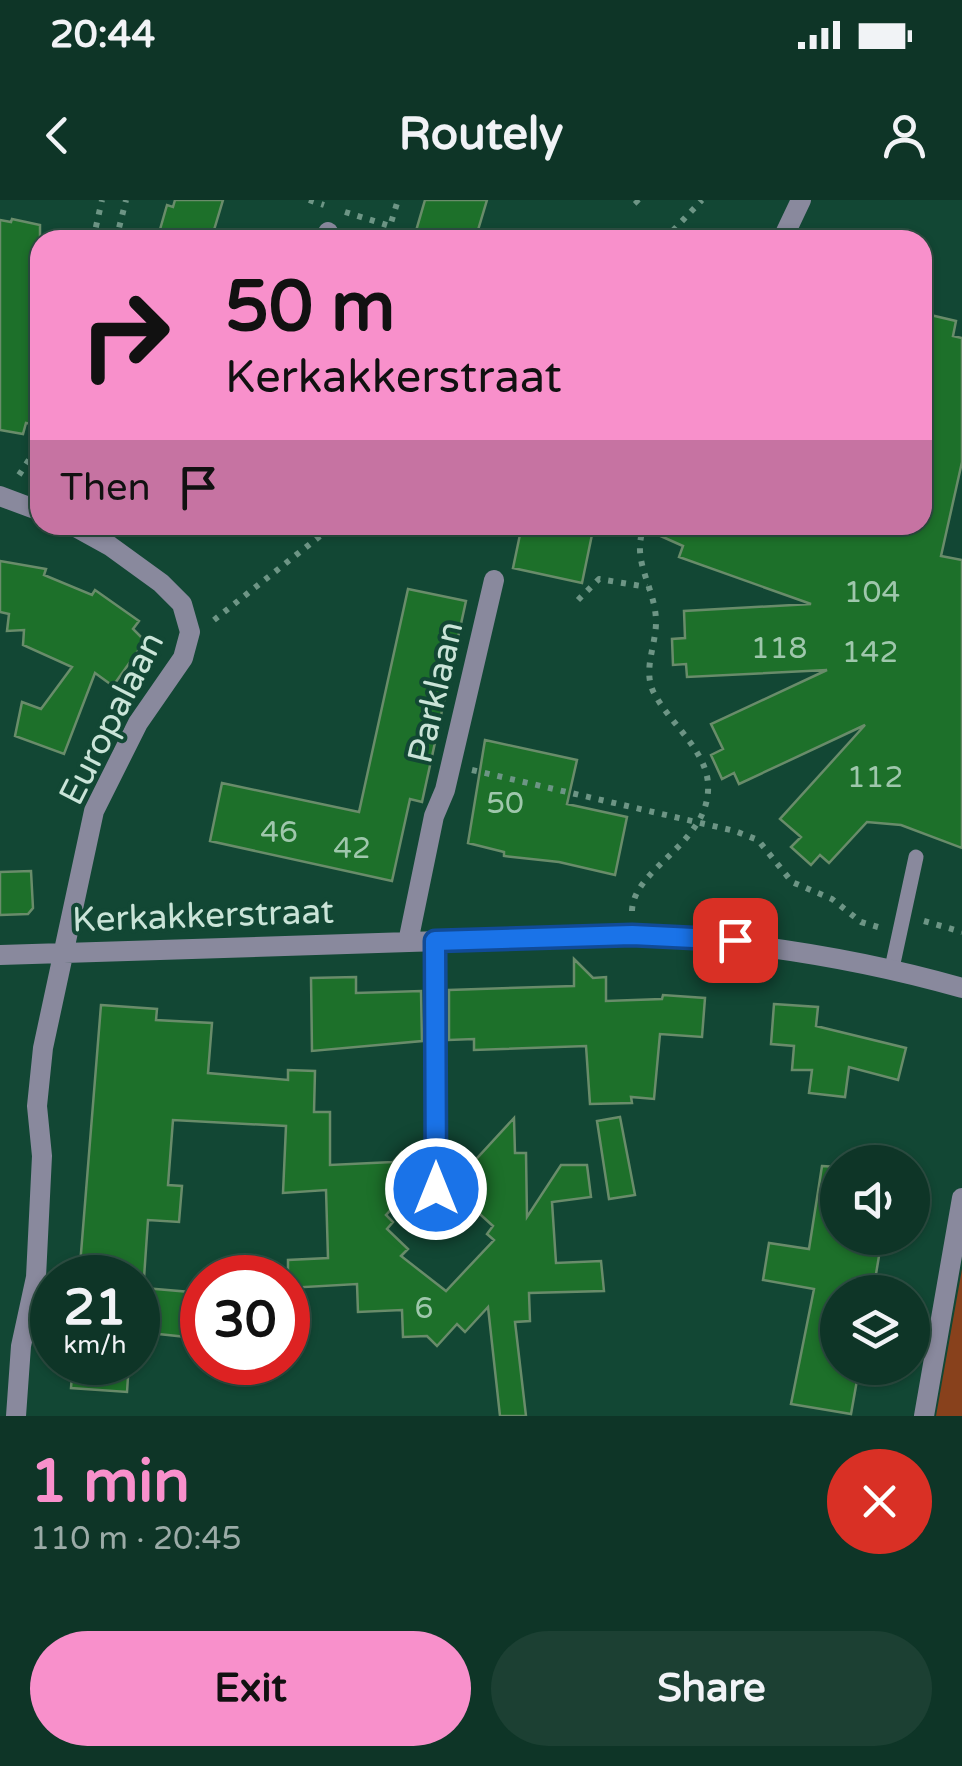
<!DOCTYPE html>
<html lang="en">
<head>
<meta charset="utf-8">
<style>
	body { margin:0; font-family:"Varela Round",sans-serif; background:#1c4033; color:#f1f3f6; height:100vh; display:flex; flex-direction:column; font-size:38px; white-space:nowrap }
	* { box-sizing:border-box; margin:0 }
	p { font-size:32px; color:#9baba7 }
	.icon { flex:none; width:55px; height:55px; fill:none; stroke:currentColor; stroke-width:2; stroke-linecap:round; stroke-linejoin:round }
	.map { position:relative; height:1216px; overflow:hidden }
	.sheet { display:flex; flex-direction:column; background:#0e3527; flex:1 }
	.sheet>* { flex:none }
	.hud { position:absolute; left:30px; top:30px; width:902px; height:305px; border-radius:30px; box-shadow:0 2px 8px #0004,0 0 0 2px #2e5044; background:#f890cb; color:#111; overflow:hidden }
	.buttons { position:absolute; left:820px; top:945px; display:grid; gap:20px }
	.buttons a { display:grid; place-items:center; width:110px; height:110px; border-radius:50%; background:#0e3527; box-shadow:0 2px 8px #0004,0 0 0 2px #2e5044; font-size:50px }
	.speed { position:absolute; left:30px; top:1055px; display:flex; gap:20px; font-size:50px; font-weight:700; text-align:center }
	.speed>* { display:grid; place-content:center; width:130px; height:130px; border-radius:50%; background:#0e3527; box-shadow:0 2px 8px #0004,0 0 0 2px #2e5044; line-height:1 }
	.speed small { font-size:25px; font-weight:400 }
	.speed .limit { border:15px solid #d22; background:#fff; color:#111 }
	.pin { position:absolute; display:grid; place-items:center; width:85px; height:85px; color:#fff; margin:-42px; border-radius:20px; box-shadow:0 5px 15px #0006 }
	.me { position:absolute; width:110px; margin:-55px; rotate:0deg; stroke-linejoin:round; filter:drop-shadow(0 0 8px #0008) }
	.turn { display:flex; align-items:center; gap:35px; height:210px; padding:0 30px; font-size:45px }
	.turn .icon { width:130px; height:130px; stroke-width:2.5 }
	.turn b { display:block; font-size:70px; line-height:85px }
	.then { display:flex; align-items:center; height:95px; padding:0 30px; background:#0003; gap:20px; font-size:38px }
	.round { display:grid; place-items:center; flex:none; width:105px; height:105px; border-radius:52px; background:#1c4033 }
	.head { display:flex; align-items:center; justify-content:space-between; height:170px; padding:0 30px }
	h1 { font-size:60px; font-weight:700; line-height:75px; color:#f890cb }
	.primary-button { display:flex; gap:20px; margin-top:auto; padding:20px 30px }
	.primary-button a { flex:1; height:115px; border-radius:60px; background:#f890cb; color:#111; font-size:40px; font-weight:700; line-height:115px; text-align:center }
	.primary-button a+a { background:#1c4033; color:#f1f3f6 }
	.status { display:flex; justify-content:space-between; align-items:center; height:70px; padding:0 50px; background:#0e3527; direction:ltr }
	.status svg { height:28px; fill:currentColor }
	header { display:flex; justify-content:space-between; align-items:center; height:130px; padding:0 30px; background:#0e3527; font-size:45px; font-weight:700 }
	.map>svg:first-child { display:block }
	.green { fill:#88411c }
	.building { fill:#1d702a; stroke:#698c6a; stroke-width:2.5 }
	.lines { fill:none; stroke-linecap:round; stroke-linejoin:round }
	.path { stroke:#6d9585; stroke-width:6; stroke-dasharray:5 8; stroke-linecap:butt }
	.service { stroke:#89899d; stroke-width:15 }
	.minor { stroke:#89899d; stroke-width:20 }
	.route-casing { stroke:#114b97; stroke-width:25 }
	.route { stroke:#1a73e8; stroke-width:18 }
	.labels { text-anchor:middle; stroke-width:8; stroke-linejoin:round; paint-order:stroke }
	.number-label { font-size:30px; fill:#9fc7ac }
	.street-label { font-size:35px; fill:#cae4d8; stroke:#124734 }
</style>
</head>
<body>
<div class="status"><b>20:44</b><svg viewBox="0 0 49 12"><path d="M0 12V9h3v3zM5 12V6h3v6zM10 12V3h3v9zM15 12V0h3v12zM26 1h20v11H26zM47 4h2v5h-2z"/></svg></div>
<header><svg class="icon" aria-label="back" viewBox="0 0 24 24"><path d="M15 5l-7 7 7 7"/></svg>Routely<svg class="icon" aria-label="person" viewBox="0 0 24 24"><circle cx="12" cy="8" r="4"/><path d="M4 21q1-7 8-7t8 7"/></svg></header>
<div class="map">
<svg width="962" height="1216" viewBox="0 0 962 1216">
	<rect width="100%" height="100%" fill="#124734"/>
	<!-- green -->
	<path class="green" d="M962 1069V1216H936Z"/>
	<!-- building -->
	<path class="building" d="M175 0H223L211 40H157L167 5 173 7Z
		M425 0H487L475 40H421L423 33 416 31Z
		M12 19 40 25V211L37 225 26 223 23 234 0 230V20L11 22Z
		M922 113 956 121 953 136 962 138V262L941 356 962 360V648L901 625 867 622 829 663 820 655 811 665 791 647 801 637 780 619 865 525 739 584 734 573 722 579 711 555 723 549 711 524 827 470 687 477 686 464 673 465 672 439 685 438 684 411 811 404 679 357 683 346 636 325H922Z
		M522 325H594L582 383 513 368Z
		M0 361 46 369 44 375 92 395 95 390 139 421 133 429 145 441 113 486 95 473 64 554 15 536 22 502 41 509 72 467 23 445 24 430 7 431 9 414 0 412Z
		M408 389 466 401 422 602 410 599 392 681 210 641 222 583 359 612Z
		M485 540 577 560 567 604 627 617 615 675 559 662 504 656V652L468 643Z
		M31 671 33 708 28 714 0 715V672Z
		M574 759 593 778 606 777V801L662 799 663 795 705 798 702 837 660 834 654 899 631 897 632 903 590 904 586 846 474 850V839L449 840V790L574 786Z
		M356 777V793L421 791 422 841 312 851 311 778Z
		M774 804 818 807 816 826 906 848 898 880 849 867 845 897 809 893 812 870H792L794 846 771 844Z
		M101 805 157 809 156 820 212 823 208 873 288 880V870L315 871 314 912H330V965L393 962 402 952 422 970V976L386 1015 393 1022 387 1029 408 1049 401 1056 446 1091 494 1040 487 1034 493 1026 472 1007 478 1000 457 980 514 918 515 953H526L527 1017 561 965H587L591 997 552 1002 556 1063 601 1061 604 1091 529 1093 530 1121 515 1122 526 1216H500L488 1107 465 1132 457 1124 437 1146 427 1136 403 1137 402 1110 358 1112 357 1084 288 1088V1060L328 1058 326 990 283 993 286 926 173 920 168 985 182 986 179 1022 148 1020 144 1078H79Z
		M620 917 635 995 609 999 597 921Z
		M822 966 838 967V1038H882L873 1092H838V1168L859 1169 851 1214 791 1204 814 1089 763 1080 769 1043 809 1049Z
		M144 1088 190 1092 187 1137 139 1132Z
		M73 1162H129L127 1192 71 1188Z"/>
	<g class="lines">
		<!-- path -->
		<path class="path" d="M309 0 324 5
			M635 0 644 9
			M345 12 390 26 398 0
			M93 40 102 0
			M116 40 126 0
			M664 40 702 0
			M19 275 40 243
			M578 400 599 379 647 387
			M214 420 334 325
			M472 570 735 631 758 640 792 682 832 699 861 722 878 727
			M632 711C633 667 712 643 708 583 705 548 668 522 653 491 643 469 656 445 656 422 656 387 629 360 645 325
			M924 721 962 732"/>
		<!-- service -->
		<path class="service" d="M892 768 916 657"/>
		<!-- minor -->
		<path class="minor" d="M325 40 328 32
			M782 40 801 0
			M0 296 40 311
			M435 741 436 989
			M408 742 434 616 445 590 494 380
			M0 755 632 735C745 741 853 757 962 788
			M16 1216 21 1146 36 1077 42 956 37 906 43 848 94 611 138 523 183 458 190 432 182 404 161 383 110 346 72 325
			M924 1216 962 998"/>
	</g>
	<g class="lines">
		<!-- route casing -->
		<g class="route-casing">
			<path id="route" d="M436 989 435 741 632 735 735 740"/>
		</g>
		<!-- route -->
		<use href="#route" class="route"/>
	</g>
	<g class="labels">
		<!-- number labels -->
		<g class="number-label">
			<text x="872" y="402">104</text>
			<text x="779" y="458">118</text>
			<text x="870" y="462">142</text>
			<text x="875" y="587">112</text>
			<text x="505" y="613">50</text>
			<text x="279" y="642">46</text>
			<text x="352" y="658">42</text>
			<text x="424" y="1118">6</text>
		</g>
		<!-- street labels -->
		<g class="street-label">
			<text transform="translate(435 492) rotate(-77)" y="12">Parklaan</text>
			<text transform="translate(111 518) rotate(-63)" y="12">Europalaan</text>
			<text transform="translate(203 715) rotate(-2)" y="12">Kerkakkerstraat</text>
		</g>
	</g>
</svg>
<div class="buttons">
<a><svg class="icon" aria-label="sound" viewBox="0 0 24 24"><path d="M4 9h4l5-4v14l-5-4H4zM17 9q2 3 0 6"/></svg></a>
<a><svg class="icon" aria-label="layers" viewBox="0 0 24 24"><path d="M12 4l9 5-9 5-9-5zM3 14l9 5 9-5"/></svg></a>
</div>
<div class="speed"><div>21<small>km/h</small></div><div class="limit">30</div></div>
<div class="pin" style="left:735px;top:740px;background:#d93025"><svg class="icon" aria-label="arrive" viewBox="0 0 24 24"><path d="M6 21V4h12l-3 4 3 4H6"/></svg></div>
<svg class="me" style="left:436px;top:989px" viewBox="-20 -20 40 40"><circle r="17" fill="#1a73e8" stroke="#fff" stroke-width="3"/><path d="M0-11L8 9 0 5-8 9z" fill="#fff"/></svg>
<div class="hud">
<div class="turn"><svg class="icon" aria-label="right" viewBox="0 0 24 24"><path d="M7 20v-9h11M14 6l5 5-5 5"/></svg><div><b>50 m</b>Kerkakkerstraat</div></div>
<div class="then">Then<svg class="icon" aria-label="arrive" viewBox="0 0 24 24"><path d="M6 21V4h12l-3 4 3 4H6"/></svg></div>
</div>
</div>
<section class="sheet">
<div class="head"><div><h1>1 min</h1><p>110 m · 20:45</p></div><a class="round" style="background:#d93025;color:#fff"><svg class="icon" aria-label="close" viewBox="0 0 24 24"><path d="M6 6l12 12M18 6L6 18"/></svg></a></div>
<div class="primary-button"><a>Exit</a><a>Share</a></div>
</section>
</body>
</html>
